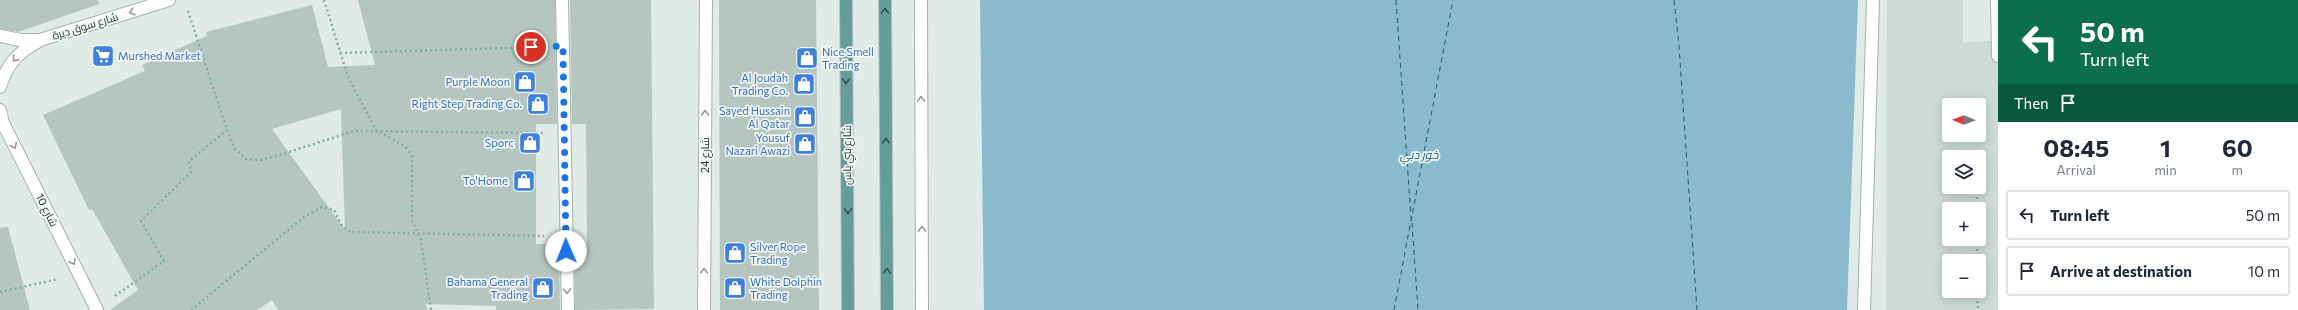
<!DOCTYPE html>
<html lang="en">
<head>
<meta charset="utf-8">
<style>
	body { margin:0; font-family:Commissioner,Cairo,sans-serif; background:#f6f6f7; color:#1f2937; height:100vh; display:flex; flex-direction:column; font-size:15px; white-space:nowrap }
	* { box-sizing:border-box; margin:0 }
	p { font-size:13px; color:#747a83 }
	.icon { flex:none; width:22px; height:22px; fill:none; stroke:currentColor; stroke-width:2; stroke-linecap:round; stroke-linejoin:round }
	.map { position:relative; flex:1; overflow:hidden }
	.drawer { display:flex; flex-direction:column; background:#fff; width:300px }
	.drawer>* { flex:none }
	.top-card { background:#0b6e4f; color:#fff; overflow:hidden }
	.needle { width:26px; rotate:271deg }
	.fabs { position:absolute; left:1942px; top:98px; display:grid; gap:8px }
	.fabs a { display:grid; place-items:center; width:44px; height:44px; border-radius:4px; background:#fff; box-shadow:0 2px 10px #0003; font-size:20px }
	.pin { position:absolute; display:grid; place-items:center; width:34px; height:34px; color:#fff; margin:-17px; border:2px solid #fff; border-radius:50%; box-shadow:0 1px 4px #0007 }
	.me { position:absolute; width:44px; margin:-22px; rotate:359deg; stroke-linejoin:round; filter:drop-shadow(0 0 3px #0008) }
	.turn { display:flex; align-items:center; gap:14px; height:84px; padding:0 16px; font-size:18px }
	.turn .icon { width:52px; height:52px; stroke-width:2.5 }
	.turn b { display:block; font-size:28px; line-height:34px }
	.then { display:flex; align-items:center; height:38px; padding:0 16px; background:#0003; gap:8px; font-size:15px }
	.eta { display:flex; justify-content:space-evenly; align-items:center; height:68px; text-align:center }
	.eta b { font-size:24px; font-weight:700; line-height:28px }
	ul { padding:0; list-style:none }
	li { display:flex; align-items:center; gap:12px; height:50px; margin:0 8px 6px; padding:0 8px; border:2px solid #e0e1e3; border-radius:4px }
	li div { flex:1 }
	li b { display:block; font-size:15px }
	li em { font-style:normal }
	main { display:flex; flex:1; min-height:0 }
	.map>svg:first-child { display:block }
	.built { fill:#cedad6; fill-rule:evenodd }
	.water { fill:#89bace }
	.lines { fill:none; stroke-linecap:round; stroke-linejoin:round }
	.ferry { stroke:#1d5973; stroke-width:1; stroke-dasharray:5 4; stroke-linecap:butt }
	.building { fill:#b5c5c0; fill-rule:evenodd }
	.minor-casing { stroke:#a3b2af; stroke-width:14 }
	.major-casing { stroke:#bcc4c3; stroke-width:14 }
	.path { stroke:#81ada5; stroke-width:2.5; stroke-dasharray:2 3; stroke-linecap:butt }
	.minor { stroke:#fff; stroke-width:12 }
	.major { stroke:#659e98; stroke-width:12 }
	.oneway { stroke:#32534f }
	.oneway2 { stroke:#909c9b }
	.route { stroke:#1a73e8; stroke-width:7; stroke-dasharray:0 12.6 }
	.labels { text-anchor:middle; stroke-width:3.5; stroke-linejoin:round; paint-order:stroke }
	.street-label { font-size:11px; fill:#213a37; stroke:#f0f7f4 }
	.shop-label { font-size:11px; fill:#366cbe; stroke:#f0f7f4; text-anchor:end }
	.water-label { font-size:12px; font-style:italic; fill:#1d5973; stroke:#f0f7f4 }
</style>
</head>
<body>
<main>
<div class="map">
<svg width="1998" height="310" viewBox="0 0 1998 310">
	<rect width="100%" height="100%" fill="#e0eae7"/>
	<!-- built -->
	<path class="built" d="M1887 0H1963V43L1998 40V310H1886ZM1949 105H1979V135H1949ZM1949 157H1979V187H1949ZM1949 209H1979V239H1949ZM1949 261H1979V291H1949Z"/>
	<!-- water -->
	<path class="water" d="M980 0H1858L1847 310H984Z"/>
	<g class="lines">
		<!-- ferry -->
		<path class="ferry" d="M1396 0 1411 218
			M1674 0 1679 46 1697 310
			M1412 223 1418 310
			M1394 310 1453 0"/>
	</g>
	<!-- building -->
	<path class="building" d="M0 0H98L99 4 18 32 0 29Z
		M358 0H555L557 124H536V244H559L560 310H496V306L426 304 427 310H278L272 300 257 310H110L138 290 92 209 89 210 43 115 145 71 142 65 207 36 206 32 312 5 328 67 375 65ZM341 109 345 230 272 129Z
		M570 0H651L654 309 575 310 574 245H587L586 124H572Z
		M719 0H816L819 310H720Z
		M8 227 30 310H0V228Z"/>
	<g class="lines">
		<!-- minor casing -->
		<g class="minor-casing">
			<path id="minor" d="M562 0 568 310
				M921 0 922 310
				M1997 0 1998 56
				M0 36 20 40H40L169 0
				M0 87C7 64 18 52 39 41
				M0 110 3 123 97 310
				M704 310 706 0
				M1864 310 1873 0"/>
		</g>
		<!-- major casing -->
		<g class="major-casing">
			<path id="major" d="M846 0 848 310
				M885 0 887 310"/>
		</g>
		<!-- path -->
		<path class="path" d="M324 0 348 77 376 130 406 147 412 156V220L421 240 431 310
			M188 11 227 130 235 149 246 159 261 160 276 156 354 131 544 133
			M340 53 541 47
			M1946 167H1949
			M1977 187V209
			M1977 239V261
			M1977 291 1978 310
			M0 292 58 279
			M115 296 164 261 141 221 191 172 189 161 227 130
			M191 310 304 217 322 207 334 210 342 226 350 232 544 236"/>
		<!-- minor -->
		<use href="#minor" class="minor"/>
		<!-- major -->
		<use href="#major" class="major"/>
	</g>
	<!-- one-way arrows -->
	<defs><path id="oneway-chevron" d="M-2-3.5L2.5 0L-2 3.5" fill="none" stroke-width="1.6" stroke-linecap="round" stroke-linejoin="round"/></defs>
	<g class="oneway">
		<use href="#oneway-chevron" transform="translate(885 11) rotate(-90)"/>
		<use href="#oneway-chevron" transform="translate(846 81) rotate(90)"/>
		<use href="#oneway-chevron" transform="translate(886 141) rotate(-90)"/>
		<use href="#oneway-chevron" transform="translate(848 211) rotate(90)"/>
		<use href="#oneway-chevron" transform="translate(887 271) rotate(-90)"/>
	</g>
	<g class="oneway2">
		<use href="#oneway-chevron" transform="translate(132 12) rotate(163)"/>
		<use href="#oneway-chevron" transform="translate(15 59) rotate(132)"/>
		<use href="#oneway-chevron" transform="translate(921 99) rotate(-90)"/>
		<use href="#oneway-chevron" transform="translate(705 113) rotate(-90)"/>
		<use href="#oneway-chevron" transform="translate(14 146) rotate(63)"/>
		<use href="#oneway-chevron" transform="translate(922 229) rotate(-90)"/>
		<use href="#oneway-chevron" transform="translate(73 262) rotate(63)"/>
		<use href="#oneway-chevron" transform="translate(704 271) rotate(-90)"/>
		<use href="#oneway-chevron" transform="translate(567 291) rotate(89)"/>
	</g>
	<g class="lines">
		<!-- route -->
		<path class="route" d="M531 47 563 46 566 251"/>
	</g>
	<!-- icons -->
	<defs>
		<g id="supermarket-square" transform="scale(1.15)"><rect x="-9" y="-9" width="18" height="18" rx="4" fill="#3f7fe0" stroke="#f0f7f4"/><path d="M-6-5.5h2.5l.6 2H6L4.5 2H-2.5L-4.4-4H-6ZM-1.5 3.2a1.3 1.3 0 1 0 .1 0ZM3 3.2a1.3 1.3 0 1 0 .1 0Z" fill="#fff"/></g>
		<g id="shop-square" transform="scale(1.15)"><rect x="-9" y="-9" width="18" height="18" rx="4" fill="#3f7fe0" stroke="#f0f7f4"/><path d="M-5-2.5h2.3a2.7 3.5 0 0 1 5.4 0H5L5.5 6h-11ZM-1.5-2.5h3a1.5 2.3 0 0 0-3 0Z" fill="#fff"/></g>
	</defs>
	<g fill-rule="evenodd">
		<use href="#supermarket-square" x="103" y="56"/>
		<use href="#shop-square" x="807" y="58"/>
		<use href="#shop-square" x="525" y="82"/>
		<use href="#shop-square" x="804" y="84"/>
		<use href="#shop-square" x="538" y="104"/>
		<use href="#shop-square" x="805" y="117"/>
		<use href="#shop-square" x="530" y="143"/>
		<use href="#shop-square" x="805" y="144"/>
		<use href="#shop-square" x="524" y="181"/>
		<use href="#shop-square" x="735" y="253"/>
		<use href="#shop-square" x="543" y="288"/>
		<use href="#shop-square" x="735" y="288"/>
	</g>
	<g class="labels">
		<!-- street labels -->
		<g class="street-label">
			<text transform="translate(85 26) rotate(-17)" y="4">شارع سوق ديرة</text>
			<text transform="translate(705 155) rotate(-90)" y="4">شارع 24</text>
			<text transform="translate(847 155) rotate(-90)" y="4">شارع بني ياس</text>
			<text transform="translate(47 210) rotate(63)" y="4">شارع 10</text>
		</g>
		<!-- shop labels -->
		<g class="shop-label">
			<text x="822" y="56" text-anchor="start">Nice Smell<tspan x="822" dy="13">Trading</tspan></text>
			<text x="118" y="60" text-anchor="start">Murshed Market</text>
			<text x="788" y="82">Al Joudah<tspan x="788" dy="13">Trading Co.</tspan></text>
			<text x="510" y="86">Purple Moon</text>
			<text x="522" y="108">Right Step Trading Co.</text>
			<text x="790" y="115">Sayed Hussain<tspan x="790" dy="13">Al Qatar</tspan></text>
			<text x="790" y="142">Yousuf<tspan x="790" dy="13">Nazari Awazi</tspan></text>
			<text x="514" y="147">Sporc</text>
			<text x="508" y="185">To'Home</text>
			<text x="750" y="251" text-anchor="start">Silver Rope<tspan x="750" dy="13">Trading</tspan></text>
			<text x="528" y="286">Bahama General<tspan x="528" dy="13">Trading</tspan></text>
			<text x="750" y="286" text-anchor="start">White Dolphin<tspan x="750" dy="13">Trading</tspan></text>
		</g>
		<!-- water labels -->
		<g class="water-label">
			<text x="1419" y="159">خور دبي</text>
		</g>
	</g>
</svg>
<div class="fabs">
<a><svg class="needle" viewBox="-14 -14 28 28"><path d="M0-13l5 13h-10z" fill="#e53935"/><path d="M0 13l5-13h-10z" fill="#747a83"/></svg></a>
<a><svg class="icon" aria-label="layers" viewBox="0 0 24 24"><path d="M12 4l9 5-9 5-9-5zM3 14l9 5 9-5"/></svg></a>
<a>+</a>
<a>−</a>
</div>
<div class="pin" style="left:531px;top:47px;background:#d93025"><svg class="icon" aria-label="arrive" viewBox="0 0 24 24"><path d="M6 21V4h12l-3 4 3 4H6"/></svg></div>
<svg class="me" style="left:566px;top:251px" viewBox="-20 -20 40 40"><circle r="19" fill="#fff"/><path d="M0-13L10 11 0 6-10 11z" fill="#1a73e8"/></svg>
</div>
<section class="drawer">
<div class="top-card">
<div class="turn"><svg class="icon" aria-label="left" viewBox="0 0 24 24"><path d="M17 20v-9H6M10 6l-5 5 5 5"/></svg><div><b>50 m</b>Turn left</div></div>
<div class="then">Then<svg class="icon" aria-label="arrive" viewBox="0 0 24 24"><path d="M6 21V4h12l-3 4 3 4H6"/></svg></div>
</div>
<div class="eta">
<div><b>08:45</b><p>Arrival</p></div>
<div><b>1</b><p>min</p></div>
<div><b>60</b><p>m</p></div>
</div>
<ul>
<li><svg class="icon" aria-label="left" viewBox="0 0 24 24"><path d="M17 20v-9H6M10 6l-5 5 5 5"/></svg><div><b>Turn left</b></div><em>50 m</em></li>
<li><svg class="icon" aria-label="arrive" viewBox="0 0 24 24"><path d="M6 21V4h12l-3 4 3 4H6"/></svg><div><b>Arrive at destination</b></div><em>10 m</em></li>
</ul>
</section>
</main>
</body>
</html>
